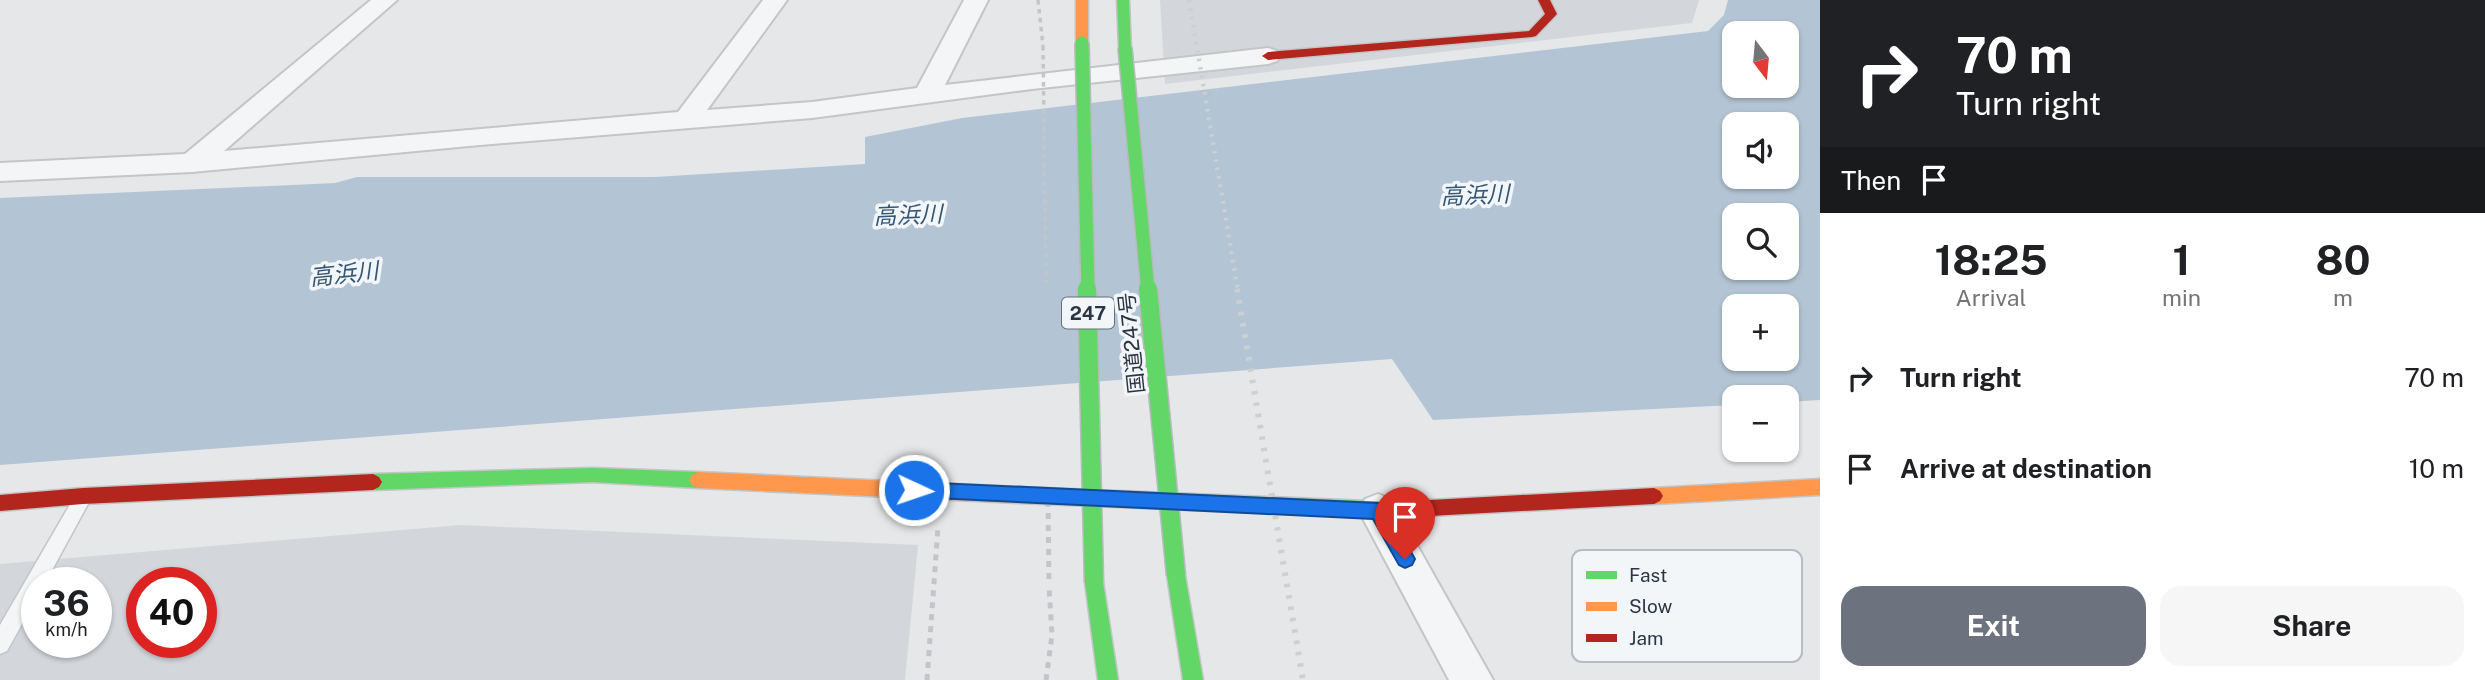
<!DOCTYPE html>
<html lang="en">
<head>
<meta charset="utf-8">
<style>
	body { margin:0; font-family:"Public Sans","Noto Sans JP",sans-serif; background:#f6f6f6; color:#202124; height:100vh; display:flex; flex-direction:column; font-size:26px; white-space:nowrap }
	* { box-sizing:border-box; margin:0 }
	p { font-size:23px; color:#757577 }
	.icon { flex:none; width:38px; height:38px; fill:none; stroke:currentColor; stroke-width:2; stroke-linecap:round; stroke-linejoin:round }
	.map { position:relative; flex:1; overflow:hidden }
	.drawer { display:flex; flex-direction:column; background:#fff; width:665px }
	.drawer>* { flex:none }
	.top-card { background:#202124; color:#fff; overflow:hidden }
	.needle { width:46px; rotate:164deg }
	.controls { position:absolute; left:1722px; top:21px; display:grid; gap:14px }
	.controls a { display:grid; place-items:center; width:77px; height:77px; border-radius:14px; background:#fff; box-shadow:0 2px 5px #0004; font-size:35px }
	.speed { position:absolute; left:21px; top:567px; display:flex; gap:14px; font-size:35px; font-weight:700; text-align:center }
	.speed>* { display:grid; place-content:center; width:91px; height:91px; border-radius:50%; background:#fff; box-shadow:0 2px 5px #0004; line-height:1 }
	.speed small { font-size:18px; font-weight:400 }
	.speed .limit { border:10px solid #d22; background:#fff; color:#111 }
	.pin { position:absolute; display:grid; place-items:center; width:60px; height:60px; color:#fff; margin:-72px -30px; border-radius:50% 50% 50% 0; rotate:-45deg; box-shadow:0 0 7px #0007 }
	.pin .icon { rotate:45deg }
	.me { position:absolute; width:77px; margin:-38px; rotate:93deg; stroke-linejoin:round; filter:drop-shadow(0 0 5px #0008) }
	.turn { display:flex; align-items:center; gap:24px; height:147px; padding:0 21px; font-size:32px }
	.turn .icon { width:91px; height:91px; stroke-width:2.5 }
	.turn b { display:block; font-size:49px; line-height:60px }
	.then { display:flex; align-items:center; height:66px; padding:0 21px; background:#0003; gap:14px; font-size:26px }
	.eta { display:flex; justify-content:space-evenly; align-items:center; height:119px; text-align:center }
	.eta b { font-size:42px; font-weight:700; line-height:49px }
	.action { display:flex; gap:14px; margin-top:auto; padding:14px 21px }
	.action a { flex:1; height:80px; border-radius:21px; background:#6c737e; color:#fff; font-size:28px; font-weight:700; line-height:80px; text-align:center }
	.action a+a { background:#f6f6f6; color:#202124 }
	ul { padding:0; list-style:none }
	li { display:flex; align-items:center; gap:21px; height:91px; padding:0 21px }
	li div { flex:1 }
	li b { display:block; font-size:26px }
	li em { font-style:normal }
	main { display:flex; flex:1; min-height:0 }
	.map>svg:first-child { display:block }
	.built { fill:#d3d7dc; fill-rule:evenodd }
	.water { fill:#b3c5d4; fill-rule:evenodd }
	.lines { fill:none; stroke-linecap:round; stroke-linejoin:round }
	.lane-casing { stroke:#c3c5c7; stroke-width:3 }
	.street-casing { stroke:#c3c5c7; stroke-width:4 }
	.fast-casing { stroke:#c3c5c7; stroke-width:3 }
	.slow-casing { stroke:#c3c5c7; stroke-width:3 }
	.jam-casing { stroke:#c3c5c7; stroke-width:3 }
	.path-far1 { stroke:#c4c5c9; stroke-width:3.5; stroke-dasharray:4.5 4.5; stroke-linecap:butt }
	.path { stroke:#c4c5c9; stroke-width:5; stroke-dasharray:6 6; stroke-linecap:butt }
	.lane { fill:#f4f5f6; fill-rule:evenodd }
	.street { fill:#f4f5f6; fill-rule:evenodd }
	.fast { fill:#63d668; fill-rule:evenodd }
	.slow { fill:#ff974d; fill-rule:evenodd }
	.jam { fill:#b3261e; fill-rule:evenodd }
	.rail-far1 { stroke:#cdcfd1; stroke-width:4.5; stroke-dasharray:2.5 6; stroke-linecap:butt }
	.rail { stroke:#cdcfd1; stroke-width:6; stroke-dasharray:3.5 8; stroke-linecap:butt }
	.fast-bridge-far1-casing { stroke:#b7babe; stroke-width:16; stroke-linecap:butt }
	.fast-bridge-casing { stroke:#b7babe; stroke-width:21; stroke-linecap:butt }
	.path-bridge-far1 { stroke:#c4c5c9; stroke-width:3.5; stroke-dasharray:4.5 4.5; stroke-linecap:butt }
	.path-bridge { stroke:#c4c5c9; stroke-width:5; stroke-dasharray:6 6; stroke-linecap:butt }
	.fast-bridge-far1 { stroke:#63d668; stroke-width:13 }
	.fast-bridge { stroke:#63d668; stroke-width:18 }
	.route { fill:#1a73e8; stroke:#114b97; stroke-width:2 }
	.labels { text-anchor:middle; stroke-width:7; stroke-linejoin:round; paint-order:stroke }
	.shield { fill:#f3f6f8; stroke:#676f7a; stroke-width:2 }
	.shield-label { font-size:19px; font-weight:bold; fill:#2b3544 }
	.street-label { font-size:21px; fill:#2b3544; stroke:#f3f6f8 }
	.water-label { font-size:23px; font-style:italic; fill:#345778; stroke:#f3f6f8 }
	.key { fill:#f3f6f8; stroke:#b7bcc2; stroke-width:2 }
	.key-label { font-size:19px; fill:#2b3544 }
</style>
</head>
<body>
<main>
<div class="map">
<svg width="1820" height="680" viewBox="0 0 1820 680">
	<rect width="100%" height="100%" fill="#e5e7e9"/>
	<!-- built -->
	<path class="built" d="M1160 0H1699L1692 23 1165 84Z
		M461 525 918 545 905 680H0V564ZM37 583H96V642H37ZM142 583H201V642H142Z"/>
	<!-- water -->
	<path class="water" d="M1728 0H1820V400L1787 402V397H1734V405L1433 420 1392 359 0 465V198L335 183 357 177H655L865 164V137L962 118 1708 31 1724 15ZM1734 33H1787V86H1734ZM1734 124H1787V177H1734ZM1734 215H1787V268H1734ZM1734 306H1787V359H1734Z"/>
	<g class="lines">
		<!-- lane casing -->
		<g class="lane-casing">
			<path id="lane" d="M82 491 88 494 91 499 88 504 45 583H37V597L7 651 0 654V625L76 494Z"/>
		</g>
		<!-- street casing -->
		<g class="street-casing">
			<path id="street" d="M371 0H397L224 151 678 112 763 0H787L707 110 812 102 917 88 964 0H988L945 85 1268 48 1277 51 1281 56 1277 61 1268 64 1032 89 812 118 480 145 192 172 0 181V163L185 154Z
				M1378 494 1391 499 1493 680H1449L1359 511 1365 499Z"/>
		</g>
		<!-- fast casing -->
		<g class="fast-casing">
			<path id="fast" d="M1117 0H1129L1131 48 1125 52 1119 48Z
				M593 468 698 472 704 475 707 480 704 485 698 488 593 482 373 490 367 487 364 482 367 477 373 474Z
				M1019 487 1393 502 1399 504 1402 510 1399 516 1393 518 1019 503 1013 500 1010 495 1013 490Z
				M1176 566 1183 569 1185 575 1203 680H1183L1167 575 1169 569Z
				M1094 573 1101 576 1103 582 1118 680H1098L1085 582 1087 576Z"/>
		</g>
		<!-- slow casing -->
		<g class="slow-casing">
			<path id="slow" d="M1076 0H1088V43L1082 47 1076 43Z
				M698 472 1019 487 1025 490 1028 495 1025 500 1019 503 698 488 692 485 689 480 692 475Z
				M1820 479V495L1654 504 1648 501 1645 496 1648 491 1654 488Z"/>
		</g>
		<!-- jam casing -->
		<g class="jam-casing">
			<path id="jam" d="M1538 0H1550L1557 14 1536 36 1532 37 1268 60 1262 56 1268 52 1529 31 1545 14Z
				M373 474 379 477 382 482 379 487 373 490 83 504 0 511V495L83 488Z
				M1654 488 1660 491 1663 496 1660 501 1654 504 1393 518 1387 516 1384 510 1387 504 1393 502Z"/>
		</g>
		<!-- path-far1 -->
		<path class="path-far1" d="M1038 0 1043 46"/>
		<!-- path -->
		<path class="path" d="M927 680 938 527
			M1046 680 1052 635 1049 587"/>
		<!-- lane -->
		<use href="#lane" class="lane"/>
		<!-- street -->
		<use href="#street" class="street"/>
		<!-- fast -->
		<use href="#fast" class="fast"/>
		<!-- slow -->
		<use href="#slow" class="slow"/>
		<!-- jam -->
		<use href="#jam" class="jam"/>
		<!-- rail-far1 -->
		<path class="rail-far1" d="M1189 0 1238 291"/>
		<!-- rail -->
		<path class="rail" d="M1237 289 1303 680"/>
		<!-- fast-bridge-far1 casing -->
		<g class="fast-bridge-far1-casing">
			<path id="fast-bridge-far1" d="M1082 43 1088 291
				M1125 48 1148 291"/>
		</g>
		<!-- fast-bridge casing -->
		<g class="fast-bridge-casing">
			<path id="fast-bridge" d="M1087 289 1094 582
				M1148 289 1176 575"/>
		</g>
		<!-- path-bridge-far1 -->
		<path class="path-bridge-far1" d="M1043 46 1046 282"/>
		<!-- path-bridge -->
		<path class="path-bridge" d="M1048 501 1049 584"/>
		<!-- fast-bridge-far1 -->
		<use href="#fast-bridge-far1" class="fast-bridge-far1"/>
		<!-- fast-bridge -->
		<use href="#fast-bridge" class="fast-bridge"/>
	</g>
	<!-- route -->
	<path class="route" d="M914 482 1378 503 1385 505 1415 559 1412 565 1405 568 1399 565 1373 519 914 497 907 495 905 490 907 484Z"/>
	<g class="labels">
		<!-- shield labels -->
		<rect class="shield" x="1062" y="297.5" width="52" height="31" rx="5"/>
		<g class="shield-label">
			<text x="1088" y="320">247</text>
		</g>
		<!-- street labels -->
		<g class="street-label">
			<text transform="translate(1132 343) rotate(-96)" y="7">国道247号</text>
		</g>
		<!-- water labels -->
		<g class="water-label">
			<text transform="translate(1475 195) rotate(-2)" y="8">高浜川</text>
			<text transform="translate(908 215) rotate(-2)" y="8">高浜川</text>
			<text transform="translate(344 274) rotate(-6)" y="8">高浜川</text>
		</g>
	</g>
	<!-- legend -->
	<rect x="1572" y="550" width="230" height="112" rx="10" class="key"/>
	<rect x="1586" y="571" width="31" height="8" fill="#63d668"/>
	<rect x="1586" y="602" width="31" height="9" fill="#ff974d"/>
	<rect x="1586" y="634" width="31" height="8" fill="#b3261e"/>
	<g class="key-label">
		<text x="1629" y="582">Fast</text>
		<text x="1629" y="613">Slow</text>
		<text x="1629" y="645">Jam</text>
	</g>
</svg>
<div class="controls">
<a><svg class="needle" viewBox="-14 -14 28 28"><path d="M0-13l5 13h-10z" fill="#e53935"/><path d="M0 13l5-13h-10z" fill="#757577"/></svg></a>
<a><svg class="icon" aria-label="sound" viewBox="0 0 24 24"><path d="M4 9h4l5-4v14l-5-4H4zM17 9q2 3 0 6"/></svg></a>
<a><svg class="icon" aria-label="search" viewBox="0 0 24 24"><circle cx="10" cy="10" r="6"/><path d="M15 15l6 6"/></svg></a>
<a>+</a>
<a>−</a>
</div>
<div class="speed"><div>36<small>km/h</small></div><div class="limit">40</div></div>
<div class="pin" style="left:1405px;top:559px;background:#d93025"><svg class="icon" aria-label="arrive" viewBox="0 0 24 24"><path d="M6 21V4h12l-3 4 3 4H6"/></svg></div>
<svg class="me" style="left:914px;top:490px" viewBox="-20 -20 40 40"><circle r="17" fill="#1a73e8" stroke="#fff" stroke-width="3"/><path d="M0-11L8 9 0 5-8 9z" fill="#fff"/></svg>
</div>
<section class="drawer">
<div class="top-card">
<div class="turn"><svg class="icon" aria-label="right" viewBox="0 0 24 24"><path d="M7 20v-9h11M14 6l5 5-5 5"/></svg><div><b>70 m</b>Turn right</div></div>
<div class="then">Then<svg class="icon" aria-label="arrive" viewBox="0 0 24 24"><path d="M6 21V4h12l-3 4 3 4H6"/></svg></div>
</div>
<div class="eta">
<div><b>18:25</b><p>Arrival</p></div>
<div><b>1</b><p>min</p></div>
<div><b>80</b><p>m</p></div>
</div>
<ul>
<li><svg class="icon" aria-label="right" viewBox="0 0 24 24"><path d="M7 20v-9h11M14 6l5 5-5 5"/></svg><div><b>Turn right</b></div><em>70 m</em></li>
<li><svg class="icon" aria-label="arrive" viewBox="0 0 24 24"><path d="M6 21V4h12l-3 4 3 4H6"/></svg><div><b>Arrive at destination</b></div><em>10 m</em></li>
</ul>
<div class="action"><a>Exit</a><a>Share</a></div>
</section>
</main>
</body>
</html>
